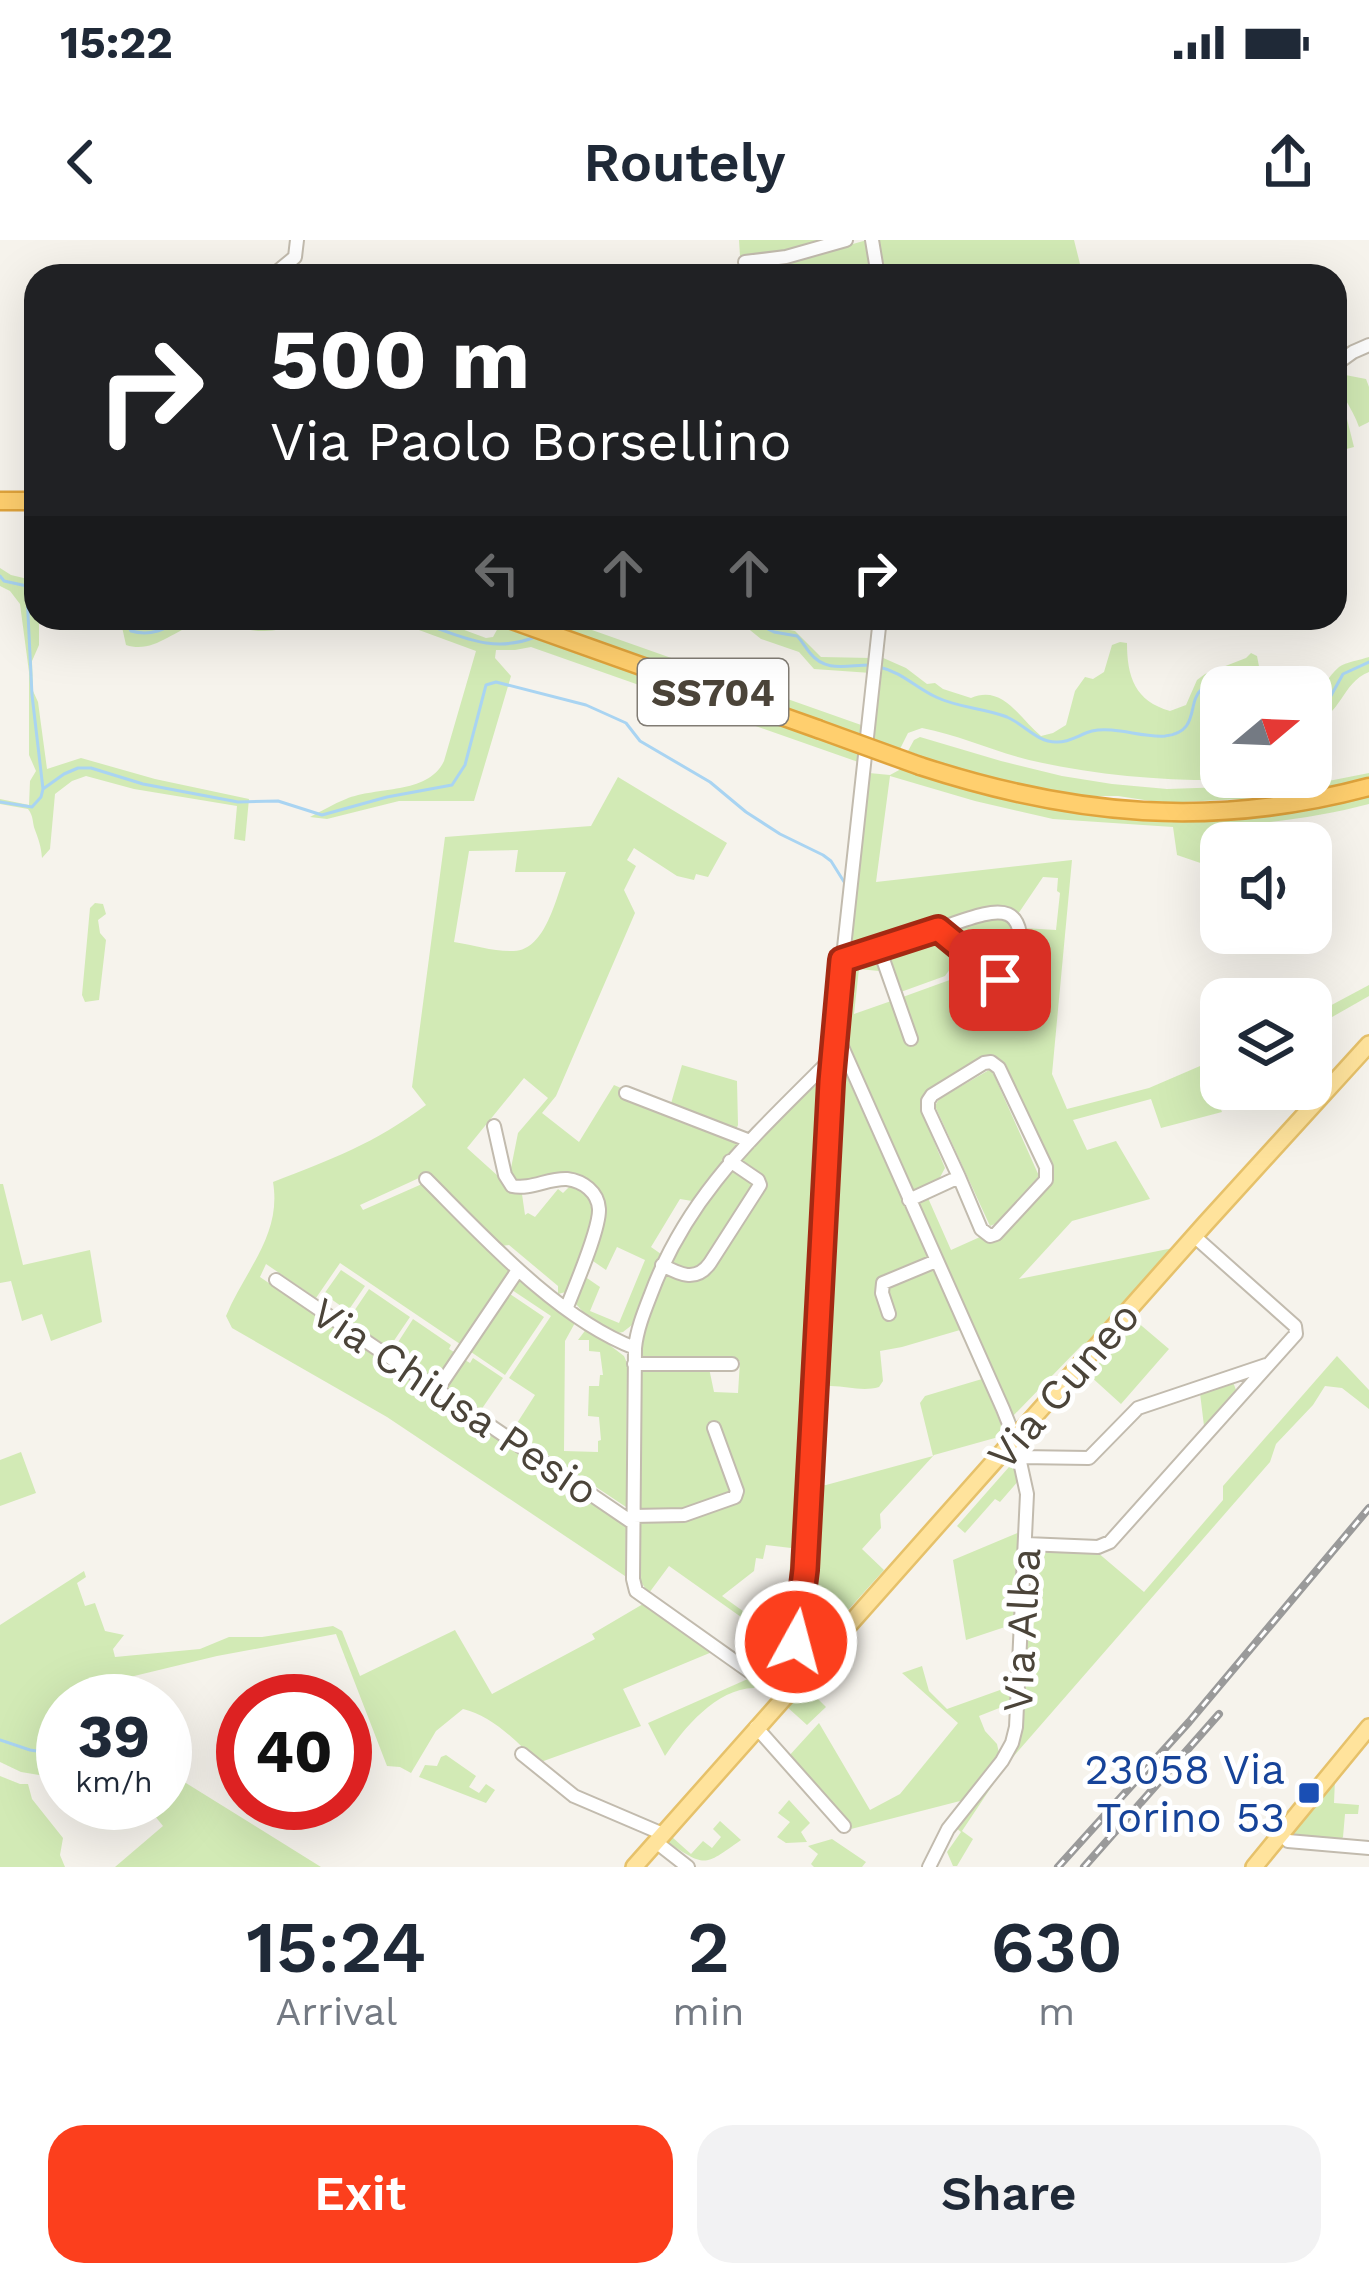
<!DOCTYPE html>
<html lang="en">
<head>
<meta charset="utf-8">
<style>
	body { margin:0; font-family:"Work Sans",sans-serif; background:#f2f2f3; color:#1f2937; height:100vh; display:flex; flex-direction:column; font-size:45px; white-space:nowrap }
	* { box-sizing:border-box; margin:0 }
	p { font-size:39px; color:#747a83 }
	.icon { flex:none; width:66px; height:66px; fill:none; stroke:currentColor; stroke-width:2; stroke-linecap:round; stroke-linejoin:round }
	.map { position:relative; height:1627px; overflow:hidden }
	.details { display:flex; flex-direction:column; background:#fff; flex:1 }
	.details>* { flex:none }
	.guide { position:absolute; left:24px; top:24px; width:1323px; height:366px; border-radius:36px; box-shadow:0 12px 48px #0002; background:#202124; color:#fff; overflow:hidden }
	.needle { width:78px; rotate:71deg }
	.tools { position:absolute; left:1200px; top:426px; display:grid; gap:24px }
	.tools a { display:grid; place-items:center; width:132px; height:132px; border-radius:24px; background:#fff; box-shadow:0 12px 48px #0002; font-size:60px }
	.speed { position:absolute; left:36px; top:1434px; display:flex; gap:24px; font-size:60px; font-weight:700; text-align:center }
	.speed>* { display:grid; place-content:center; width:156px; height:156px; border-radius:50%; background:#fff; box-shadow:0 12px 48px #0002; line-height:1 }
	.speed small { font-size:30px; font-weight:400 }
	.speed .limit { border:18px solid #d22; background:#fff; color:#111 }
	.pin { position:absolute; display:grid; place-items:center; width:102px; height:102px; color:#fff; margin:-51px; border-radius:24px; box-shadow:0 6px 18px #0006 }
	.me { position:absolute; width:132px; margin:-66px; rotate:7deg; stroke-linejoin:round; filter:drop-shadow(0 0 9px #0008) }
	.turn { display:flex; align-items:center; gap:42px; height:252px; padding:0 48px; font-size:54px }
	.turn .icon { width:156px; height:156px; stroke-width:2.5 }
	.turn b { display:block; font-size:84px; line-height:102px }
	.lanes { display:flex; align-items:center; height:114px; padding:0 48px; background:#0003; justify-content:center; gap:60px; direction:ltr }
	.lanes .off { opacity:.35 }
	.eta { display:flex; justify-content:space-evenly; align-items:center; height:204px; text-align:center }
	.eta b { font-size:72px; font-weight:600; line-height:84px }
	.primary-button { display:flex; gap:24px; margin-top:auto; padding:24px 48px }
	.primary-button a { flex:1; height:138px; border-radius:36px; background:#fc3f1d; color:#fff; font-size:48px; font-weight:600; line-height:138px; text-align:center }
	.primary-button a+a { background:#f2f2f3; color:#1f2937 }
	.status { display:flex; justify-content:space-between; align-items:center; height:84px; padding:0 60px; background:#fff; direction:ltr }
	.status svg { height:33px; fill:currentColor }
	header { display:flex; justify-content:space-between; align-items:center; height:156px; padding:0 48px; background:#fff; font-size:54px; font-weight:600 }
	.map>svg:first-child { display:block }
	.green { fill:#d2eab5; fill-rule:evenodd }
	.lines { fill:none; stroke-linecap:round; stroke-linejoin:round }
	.stream { stroke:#a9d4f2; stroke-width:3 }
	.minor-casing { stroke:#c2bbae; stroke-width:16 }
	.major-casing { stroke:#e6c16a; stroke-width:20 }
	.highway-casing { stroke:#e0a43c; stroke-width:21 }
	.minor { stroke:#fff; stroke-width:12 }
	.major { stroke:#ffe39c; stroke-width:15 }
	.highway { stroke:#ffcf6e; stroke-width:16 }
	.rail-casing { stroke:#9a9a9a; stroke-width:8 }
	.rail { stroke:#fff; stroke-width:3; stroke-dasharray:9; stroke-linecap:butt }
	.highway-bridge-casing { stroke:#e0a43c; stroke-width:21; stroke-linecap:butt }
	.highway-bridge { stroke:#ffcf6e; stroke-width:16 }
	.route-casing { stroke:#a42913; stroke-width:30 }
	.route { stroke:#fc3f1d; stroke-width:21 }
	.transit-dot { fill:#1a4fb4; stroke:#fff; stroke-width:4.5 }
	.labels { text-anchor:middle; stroke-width:10; stroke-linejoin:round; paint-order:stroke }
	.shield { fill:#fff; stroke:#817c74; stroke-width:3 }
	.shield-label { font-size:39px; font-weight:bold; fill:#4b4439 }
	.street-label { font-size:42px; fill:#4b4439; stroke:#fff }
	.transit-label { font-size:42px; fill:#164399; stroke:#fff; text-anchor:end }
</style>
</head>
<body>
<div class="status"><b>15:22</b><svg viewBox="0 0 49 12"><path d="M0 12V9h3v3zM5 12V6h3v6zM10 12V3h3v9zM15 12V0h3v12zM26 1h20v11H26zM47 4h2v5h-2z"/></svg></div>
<header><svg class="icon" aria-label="back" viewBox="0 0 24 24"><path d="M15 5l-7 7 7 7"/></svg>Routely<svg class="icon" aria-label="share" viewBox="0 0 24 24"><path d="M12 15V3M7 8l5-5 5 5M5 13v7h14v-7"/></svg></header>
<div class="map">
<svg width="1369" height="1627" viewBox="0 0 1369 1627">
	<rect width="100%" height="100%" fill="#f6f3ec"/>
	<!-- green -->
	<path class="green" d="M739 0H830L774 14 740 16Z
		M867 0 873 36H741V28L782 24Z
		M878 0H1074L1083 36H883Z
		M1335 133 1366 139 1369 147V182L1359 187C1353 168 1335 147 1335 133Z
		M1335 152 1343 163 1354 207 1335 212Z
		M0 328 11 335 36 341V378H39V405L32 421 33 451 38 462 47 529 81 518 155 539 249 559 245 601 234 599 237 566 134 549 86 536 72 541 55 554 50 609 42 618C41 606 39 601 35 590 32 582 34 577 28 569L0 564V559L29 565 30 541 36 531 29 515V432L20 364 10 351 0 346Z
		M120 378H133L144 387 165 378H327C305 379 285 392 262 391 241 391 218 378 197 384 172 391 153 414 126 405Z
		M330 378H432L486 398 493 397 499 386 862 514 861 523 531 407 515 410H496L495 418 511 436 474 561H399L327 579 310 577C322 571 333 564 346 559 377 546 428 555 444 521L476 411 408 386Z
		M532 378H648L622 386H604L592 390 864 486 863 496Z
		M718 378H756L773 387 795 391 821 417 872 418 871 433 814 429 799 412 761 399 740 382Z
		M1120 402 1127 403C1127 437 1135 461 1170 471L1186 465 1197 440 1205 434 1246 418 1251 413 1257 416 1263 447H1221V537L1288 538C1200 543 1115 540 1029 520 993 511 959 495 922 488L908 493 900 509 872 499 881 417 906 428 927 444 935 443 943 449 971 458C1003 444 1020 479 1041 496L1053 493 1066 485 1075 451 1085 437 1093 439 1104 432 1112 405Z
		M1369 417V432C1341 443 1342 476 1311 484V460C1322 451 1328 436 1339 427 1346 422 1360 420 1369 417Z
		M920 497 1001 521 1062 536 1112 544 1167 549 1287 545 1288 549 1369 533V538L1277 557 1164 563 1118 556H1083L1039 550 963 531 908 511 914 500Z
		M901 529C1056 584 1209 597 1369 555V564C1327 575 1285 581 1242 585L1236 603H1221V630L1177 615 1173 587 1053 579 975 561 890 536 876 642 1072 620 1052 834 1067 869 1149 848 1221 817V830L1207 836 1222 872 1161 888 1151 859 1073 880 1087 910 1116 901 1150 959 1072 981 1019 1039 1178 1007 1093 1101 1083 1104 1013 1176 918 963 928 958 951 1010 980 997 986 1001H995L1052 942V927L1005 823 994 815 985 816 924 855 921 870 945 928 938 941 913 952 845 800 854 722 874 716 879 731 859 729 854 774 894 760 911 807 916 804 900 758 980 729 1015 747 1023 688 1056 690 1060 653 1057 651 1058 638 1043 637 1018 674 1009 668 989 667 861 708 848 705 869 533 890 535Z
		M618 537 727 603 708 637 696 634 694 640 677 636 634 608 627 620 636 626 624 650 635 673 556 856 542 873 579 902 614 845 743 902 712 934 692 961 680 959 651 1007 661 1014 632 1085 623 1092 613 1094 584 1073 576 1064 584 1036 600 1047 590 1071 619 1083 645 1020 617 1007 606 1030 590 1019C599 993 612 971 595 946L515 941 510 933 518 893 548 858 524 838 467 908 498 936 507 950 522 954 525 975 528 973 535 977 558 949 563 953 570 946 580 949 589 958 593 977 566 1052 558 1054V1046L509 1005 501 1006 430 933 360 965 363 970 422 944 509 1031 460 1104 340 1023 316 1058 266 1024 260 1037 626 1287 625 1336 387 1177 232 1088 226 1076C245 1030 282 995 273 942 332 919 374 904 426 865L412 847 445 597 591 586ZM518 610 515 632H566C556 657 546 710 514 711 495 712 473 705 454 702L469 611Z
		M95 663 103 664 106 674 98 680 100 693 106 700 99 760 85 762 82 755 90 668Z
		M999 675 1010 681 1015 694 1009 698V709L981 719 954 697 951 690Z
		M937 697 961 714 945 736 898 753 884 712Z
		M1369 745V756L1311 789V776Z
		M840 821 929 1020 885 1046 932 1026 960 1090 902 1107 880 1111 883 1141 879 1147C859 1153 841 1143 820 1147Z
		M682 825 737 841 738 885 735 892 670 867Z
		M989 830 993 833 1039 936 1000 982 990 986 935 866 939 859Z
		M823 838 825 841 799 1324 789 1393 786 1391 791 1308 766 1305 763 1319 756 1318 754 1331 722 1356 786 1402 776 1434 768 1437 753 1427 772 1399 669 1326 649 1353 640 1341V1280L677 1281 733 1252 687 1271H640V1127L709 1128 714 1152 738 1153 740 1121 640 1119C641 1088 655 1059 665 1030L703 1035 764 946 736 922Z
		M732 925 757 943 704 1028 685 1033 667 1025 700 968Z
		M0 944H3L23 1025 90 1010 102 1082 51 1101 42 1074 22 1081 11 1041 0 1043Z
		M341 1030 365 1046 348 1071 324 1054Z
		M519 1040 576 1081 565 1101 564 1211 598 1212V1201L601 1200 599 1177 588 1176 589 1146H599L600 1135H603L600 1112 589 1111V1100H578L587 1088 624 1116 627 1123 626 1267 512 1191 535 1155 509 1138 551 1076 512 1050Z
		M369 1049 410 1077 389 1108 348 1080Z
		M510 1054 544 1077 505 1135 471 1112Z
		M413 1079 451 1105 449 1109 454 1112 436 1140 393 1110Z
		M1136 1081 1169 1109 1121 1164 1089 1135Z
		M1337 1116 1369 1150V1169L1342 1148 1325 1146 1313 1165 1276 1204 1270 1222 1006 1525 962 1591 973 1599 957 1626H953L947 1612 961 1592 955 1587 1013 1514 1021 1495 1033 1308 1097 1312 1144 1352 1223 1260V1246Z
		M473 1118 503 1138 481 1170 447 1147 465 1120 470 1123Z
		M982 1139 1004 1191 1002 1196 934 1215 880 1274 881 1288 862 1309 884 1330 797 1427 808 1378 821 1364 822 1356 816 1355 807 1361 815 1246 826 1245 933 1216 920 1163 925 1156Z
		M1233 1142 1236 1150 1204 1186 1200 1153Z
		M21 1212 36 1253 0 1266V1220Z
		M1009 1227 1017 1230 1020 1239 1000 1262 995 1259 965 1293 957 1286Z
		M1020 1292 1017 1383 966 1400 953 1320Z
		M84 1331 86 1337 77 1343 85 1366 95 1363 105 1391 124 1395 113 1409 115 1417 200 1409 229 1397H262L333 1386 342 1391 360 1436 455 1390 492 1454 595 1399 592 1394 643 1364 712 1412 623 1449 641 1486 538 1523C519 1503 491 1475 463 1469L436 1491 411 1533 400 1527 387 1526 336 1394 217 1416 72 1451 76 1461H63V1539L21 1532 0 1522V1385Z
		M922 1426 929 1451 947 1469 1014 1445 1012 1463 979 1476 985 1491 997 1504 999 1513 964 1560 851 1589 788 1517 819 1483 870 1570 900 1554 958 1483 902 1433Z
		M750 1438 758 1444 754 1448C716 1449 684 1488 665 1516L648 1483Z
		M804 1445 826 1467 807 1485 786 1466Z
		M446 1515 476 1536 469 1547 479 1553 486 1544 495 1550 486 1563 419 1537 425 1525 437 1526 441 1517Z
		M165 1530 321 1627H115L163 1586 150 1570 159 1563H165Z
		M0 1536 20 1544H28L32 1559 63 1598 60 1615 65 1627H0Z
		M1335 1539 1334 1563 1359 1565 1358 1574H1345L1343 1597 1339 1602 1297 1599 1292 1591Z
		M789 1560 810 1583 801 1592 807 1602 786 1603 777 1597 790 1582 778 1573Z
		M720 1581 741 1600C703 1627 706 1627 667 1602L672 1597 691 1614 703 1601 712 1608 721 1597 713 1589Z
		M832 1599 866 1622 862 1627H814L811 1624 818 1614 808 1606Z"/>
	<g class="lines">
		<!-- stream -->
		<path class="stream" d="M0 336 4 341 36 348
			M125 378 131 391C152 397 167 388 186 378
			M231 378 259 383 289 378
			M404 378C451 389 485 417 535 397
			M745 378 774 392 797 396C802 401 805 407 810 413 826 433 847 425 870 425
			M555 389 566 384 606 378
			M879 427C902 432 916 448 936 457 958 468 985 468 1007 477 1025 485 1037 502 1056 502 1069 503 1080 494 1092 491 1115 486 1142 498 1165 496 1201 492 1186 462 1202 449 1212 441 1234 439 1247 437L1254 441 1256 447
			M1311 475 1328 461 1343 434 1369 422
			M43 549 64 534 78 528H91L143 544 238 562 278 561 322 575 387 557 452 545 465 525 486 445 496 442 586 465 626 483 640 501 710 542 746 572 780 594 823 615 831 621 846 645
			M0 562 32 567 41 557 43 549 32 455 27 354 32 347
			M0 1500 30 1510 63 1515"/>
		<!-- minor casing -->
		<g class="minor-casing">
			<path id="minor" d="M872 0 878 36
				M745 22 786 17 846 0
				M272 36 295 17 297 0
				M1335 125 1353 112 1369 105
				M879 708 911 799
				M842 720 938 689 1004 743 1012 744 1018 739C1031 652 999 668 938 689
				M835 791 1003 1169 1015 1199 1027 1254 1016 1487 1012 1503 1002 1521 948 1589 929 1627
				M832 818C758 893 689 952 651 1054 644 1072 637 1089 635 1108L633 1339 636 1351 784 1456 795 1408 805 1330 835 790 880 378
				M626 853 750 901
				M494 886 505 935 512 946C531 950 548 938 567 939 583 941 598 952 599 969 600 989 575 1046 567 1067
				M426 939C483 996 558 1079 635 1108
				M909 960 959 937 981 989 990 996 996 994 1046 940V927L999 828 991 822 984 823 932 855 928 861V870L959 937
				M662 1025C679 1034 696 1043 710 1023L760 945 758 940 730 921
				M276 1040 633 1283
				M889 1074 882 1053 883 1043 936 1021
				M634 1124H732
				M437 1150 518 1030
				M1020 1217 1089 1218 1138 1168 1266 1125
				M633 1276 684 1275 735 1257 737 1251 714 1188
				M1026 1304 1098 1307 1110 1302 1296 1094 1295 1086 1194 996
				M756 1487 844 1586
				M522 1514 574 1556 663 1594
				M1281 1594 1288 1601 1369 1608
				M656 1602 688 1627"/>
		</g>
		<!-- major casing -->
		<g class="major-casing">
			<path id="major" d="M634 1627 1205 984 1369 804
				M1254 1627 1369 1487"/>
		</g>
		<!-- highway casing -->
		<g class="highway-casing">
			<path id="highway" d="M0 261H36
				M506 378 818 489
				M920 526C1073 576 1212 589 1369 547"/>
		</g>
		<!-- minor -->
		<use href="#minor" class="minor"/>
		<!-- major -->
		<use href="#major" class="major"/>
		<!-- highway -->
		<use href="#highway" class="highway"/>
		<!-- rail casing -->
		<g class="rail-casing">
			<path id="rail" d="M1058 1627 1189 1482 1369 1268
				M1084 1627 1219 1474"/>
		</g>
		<!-- rail -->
		<use href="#rail" class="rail"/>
		<!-- highway-bridge casing -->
		<g class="highway-bridge-casing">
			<path id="highway-bridge" d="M818 489 920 526"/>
		</g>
		<!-- highway-bridge -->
		<use href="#highway-bridge" class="highway-bridge"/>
	</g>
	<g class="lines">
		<!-- route casing -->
		<g class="route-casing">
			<path id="route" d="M796 1402 805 1330 831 842 842 720 938 689 1000 740"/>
		</g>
		<!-- route -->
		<use href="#route" class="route"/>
	</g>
	<!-- markers -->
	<rect class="transit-dot" x="1297" y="1541" width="24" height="24" rx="6"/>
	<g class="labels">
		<!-- shield labels -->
		<rect class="shield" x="638" y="419" width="150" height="66" rx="9"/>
		<g class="shield-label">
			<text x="713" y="466">SS704</text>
		</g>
		<!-- street labels -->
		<g class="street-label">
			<text transform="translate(1063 1145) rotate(-49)" y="15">Via Cuneo</text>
			<text transform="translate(455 1161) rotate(34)" y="15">Via Chiusa Pesio</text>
			<text transform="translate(1021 1390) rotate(-87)" y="15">Via Alba</text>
		</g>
		<!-- transit labels -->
		<g class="transit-label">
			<text x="1285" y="1544">23058 Via<tspan x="1285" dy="48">Torino 53</tspan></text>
		</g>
	</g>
</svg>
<div class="tools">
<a><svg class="needle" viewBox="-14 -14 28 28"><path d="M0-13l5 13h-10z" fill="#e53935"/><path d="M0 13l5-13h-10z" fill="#747a83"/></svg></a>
<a><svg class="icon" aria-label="sound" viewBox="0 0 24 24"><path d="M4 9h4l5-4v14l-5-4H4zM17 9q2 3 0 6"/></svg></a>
<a><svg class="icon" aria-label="layers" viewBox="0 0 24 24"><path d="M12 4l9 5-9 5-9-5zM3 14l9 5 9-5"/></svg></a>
</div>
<div class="speed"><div>39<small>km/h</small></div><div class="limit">40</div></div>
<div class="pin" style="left:1000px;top:740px;background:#d93025"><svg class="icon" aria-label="arrive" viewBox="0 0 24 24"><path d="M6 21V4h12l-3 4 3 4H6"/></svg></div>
<svg class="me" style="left:796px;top:1402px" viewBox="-20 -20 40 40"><circle r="17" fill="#fc3f1d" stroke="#fff" stroke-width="3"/><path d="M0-11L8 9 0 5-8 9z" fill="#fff"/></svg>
<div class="guide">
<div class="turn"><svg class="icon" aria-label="right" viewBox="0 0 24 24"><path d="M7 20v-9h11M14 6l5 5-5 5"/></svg><div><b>500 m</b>Via Paolo Borsellino</div></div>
<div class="lanes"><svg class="icon off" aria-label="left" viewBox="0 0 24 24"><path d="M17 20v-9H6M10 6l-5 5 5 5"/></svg><svg class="icon off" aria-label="ahead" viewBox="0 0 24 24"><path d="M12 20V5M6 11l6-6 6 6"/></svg><svg class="icon off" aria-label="ahead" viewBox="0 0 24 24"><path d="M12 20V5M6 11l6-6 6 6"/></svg><svg class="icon" aria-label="right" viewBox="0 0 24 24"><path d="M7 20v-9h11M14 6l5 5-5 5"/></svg></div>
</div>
</div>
<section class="details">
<div class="eta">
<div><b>15:24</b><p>Arrival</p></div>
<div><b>2</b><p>min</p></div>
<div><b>630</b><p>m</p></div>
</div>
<div class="primary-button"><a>Exit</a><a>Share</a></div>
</section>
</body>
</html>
